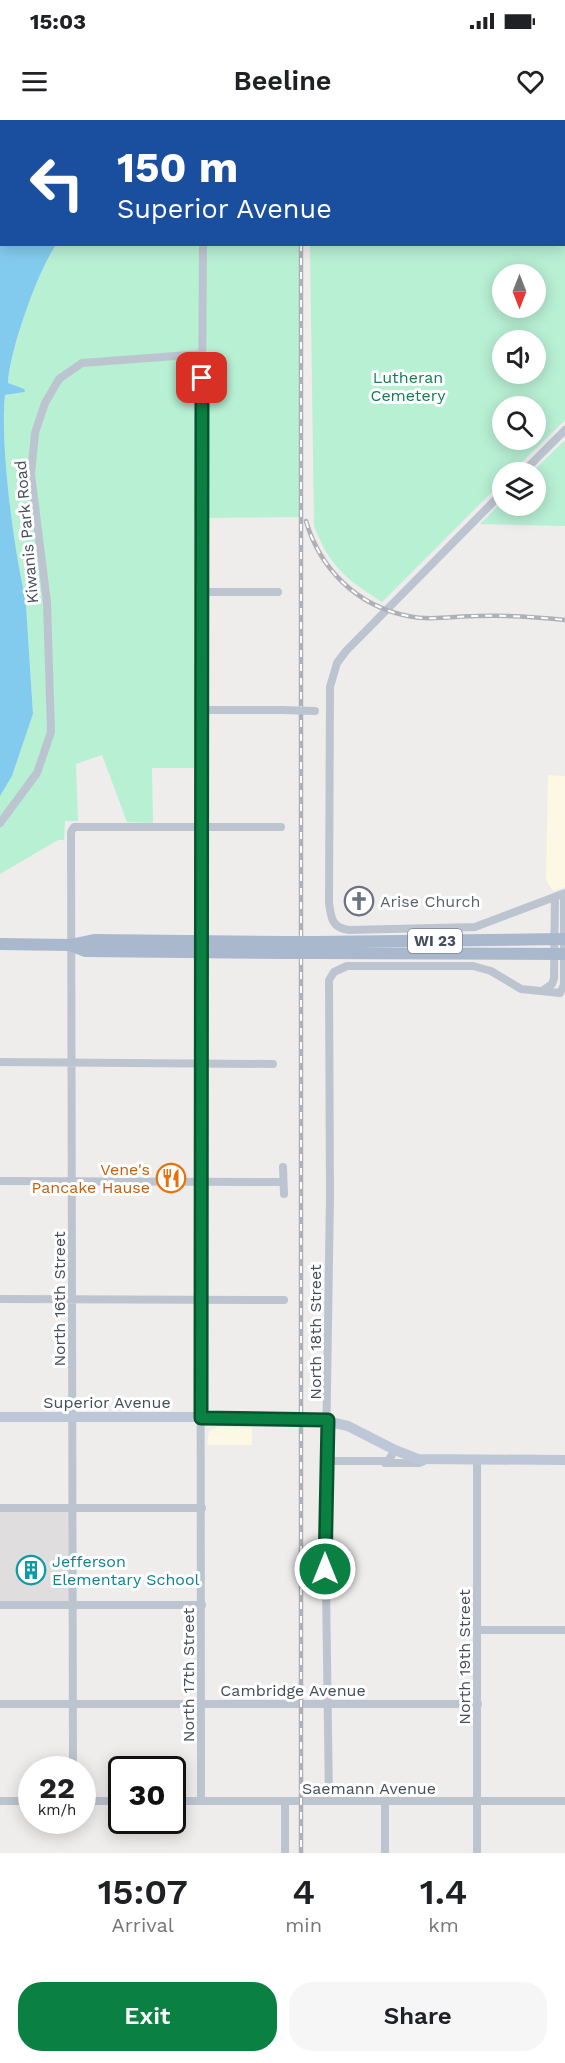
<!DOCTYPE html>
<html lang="en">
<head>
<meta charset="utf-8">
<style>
	body { margin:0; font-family:"Work Sans",sans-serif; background:#f6f6f6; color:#202124; height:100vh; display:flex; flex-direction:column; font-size:22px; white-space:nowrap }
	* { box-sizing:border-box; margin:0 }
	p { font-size:20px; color:#757577 }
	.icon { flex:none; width:33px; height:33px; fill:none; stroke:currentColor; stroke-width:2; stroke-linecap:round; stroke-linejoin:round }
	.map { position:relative; height:1733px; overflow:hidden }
	.sheet { display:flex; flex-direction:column; background:#fff; flex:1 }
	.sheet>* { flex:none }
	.banner { position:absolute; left:0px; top:0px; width:566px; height:126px; box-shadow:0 3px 15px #0003; background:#1a4fa0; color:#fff; overflow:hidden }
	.needle { width:39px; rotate:180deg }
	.controls { position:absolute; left:492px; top:144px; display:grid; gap:12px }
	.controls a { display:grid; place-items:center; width:54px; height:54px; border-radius:50%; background:#fff; box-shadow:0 3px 15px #0003; font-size:30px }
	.speed { position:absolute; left:18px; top:1636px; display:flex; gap:12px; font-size:30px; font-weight:700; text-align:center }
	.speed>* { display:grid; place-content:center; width:78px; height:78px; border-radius:50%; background:#fff; box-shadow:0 3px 15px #0003; line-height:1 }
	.speed small { font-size:15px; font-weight:400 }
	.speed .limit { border:3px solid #111; border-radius:9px; background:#fff; color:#111 }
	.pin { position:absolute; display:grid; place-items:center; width:51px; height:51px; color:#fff; margin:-26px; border-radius:12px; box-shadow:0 3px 9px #0006 }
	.me { position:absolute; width:66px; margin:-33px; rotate:0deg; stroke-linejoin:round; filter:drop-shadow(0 0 4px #0008) }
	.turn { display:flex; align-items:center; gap:21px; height:126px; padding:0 18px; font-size:27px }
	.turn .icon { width:78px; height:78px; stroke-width:2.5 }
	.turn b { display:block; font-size:42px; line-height:51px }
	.eta { display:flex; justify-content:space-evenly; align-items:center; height:102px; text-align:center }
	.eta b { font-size:36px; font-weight:600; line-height:42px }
	.primary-button { display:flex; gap:12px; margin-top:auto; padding:12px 18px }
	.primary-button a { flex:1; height:69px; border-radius:24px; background:#0b8043; color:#fff; font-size:24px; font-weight:600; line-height:69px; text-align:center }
	.primary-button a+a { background:#f6f6f6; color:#202124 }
	.status { display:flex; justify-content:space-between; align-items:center; height:42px; padding:0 30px; background:#fff; direction:ltr }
	.status svg { height:16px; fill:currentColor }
	header { display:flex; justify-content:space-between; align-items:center; height:78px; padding:0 18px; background:#fff; font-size:27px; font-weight:600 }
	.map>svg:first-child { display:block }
	.commercial { fill:#fcf8e3 }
	.education { fill:#e0ddde }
	.green { fill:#b8f0d4; fill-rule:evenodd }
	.water { fill:#83cbee }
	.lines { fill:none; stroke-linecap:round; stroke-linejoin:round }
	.street { stroke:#bcc5cf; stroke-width:8 }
	.secondary { stroke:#bec7d7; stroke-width:10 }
	.primary { stroke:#aab8cd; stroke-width:12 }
	.rail-casing { stroke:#aeb0b7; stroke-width:4.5 }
	.rail { stroke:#fff; stroke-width:2; stroke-dasharray:7; stroke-linecap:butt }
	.street-bridge { stroke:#bcc5cf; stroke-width:8 }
	.secondary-bridge { stroke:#bec7d7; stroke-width:10 }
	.primary-bridge { stroke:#aab8cd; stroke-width:12 }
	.route-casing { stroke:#07532c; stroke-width:15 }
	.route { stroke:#0b8043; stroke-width:10 }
	.labels { text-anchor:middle; stroke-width:6; stroke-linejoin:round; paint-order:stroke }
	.shield { fill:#fff; stroke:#7c828c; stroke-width:1.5 }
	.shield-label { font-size:15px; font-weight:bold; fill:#444d5a }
	.park-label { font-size:16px; fill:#137d55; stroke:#fff }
	.street-label { font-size:16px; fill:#444d5a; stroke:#fff }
	.worship-label { font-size:16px; fill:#5b616d; stroke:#fff; text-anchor:start }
	.food-label { font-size:16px; fill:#c56008; stroke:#fff; text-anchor:end }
	.culture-label { font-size:16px; fill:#0d838f; stroke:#fff; text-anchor:start }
</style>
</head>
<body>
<div class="status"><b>15:03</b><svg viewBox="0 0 49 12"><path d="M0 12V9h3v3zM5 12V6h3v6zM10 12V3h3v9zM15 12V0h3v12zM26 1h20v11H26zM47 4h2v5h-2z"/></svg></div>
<header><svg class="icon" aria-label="menu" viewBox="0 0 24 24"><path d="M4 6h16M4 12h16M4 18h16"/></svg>Beeline<svg class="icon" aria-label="heart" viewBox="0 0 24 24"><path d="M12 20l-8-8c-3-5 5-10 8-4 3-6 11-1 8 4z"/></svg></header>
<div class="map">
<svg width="565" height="1733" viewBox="0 0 565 1733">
	<rect width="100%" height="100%" fill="#efecec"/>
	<!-- commercial -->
	<path class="commercial" d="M548 655 565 656V767L553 771 546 760Z
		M217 1307 252 1308V1325H207L209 1311Z"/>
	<!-- education -->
	<path class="education" d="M0 1388H74L73 1485H0Z"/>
	<!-- green -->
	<path class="green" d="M309 0H565V300L512 352H502V362L382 482C346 459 330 447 314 406L310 125 564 124V2ZM536 154V188H502V154ZM536 220V254H502V220ZM536 286V320H502V286Z
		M56 124 299 125 301 397 194 398 195 648H152L153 703 127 702 102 635 76 644 78 701H65L64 720H58L0 754V676L12 656 33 594 26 485 31 478 24 473C13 423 0 322 5 275L25 272 8 263C9 232 38 150 56 124Z
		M565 320V406L480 404 502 382V386H536V352H532Z"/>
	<!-- water -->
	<path class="water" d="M1 92 2 124 56 125C38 150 9 232 8 263L24 269 25 272 5 275C0 322 13 423 24 472L32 478 26 485 33 594 12 656 0 676V94Z"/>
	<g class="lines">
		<!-- street -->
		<path class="street" d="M234 2 235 0
			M0 4 2 2
			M523 352 565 310
			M502 373 346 531 337 543 330 567 329 783C331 798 332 808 349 810L475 807 565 773
			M201 472H278
			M200 590H281
			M0 703 37 653 51 612 47 482 31 354 35 313 45 283 59 259 82 243 202 234
			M542 871 552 864 554 858 555 777
			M0 942 273 944
			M283 1047 284 1074
			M0 1061 283 1062
			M0 1179 284 1180
			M477 1340V1733
			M327 1341H388L395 1330
			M385 1343H419L424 1341
			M0 1388H202
			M0 1485H202
			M478 1510H565
			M0 1584H478
			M73 1650 71 712 74 707H281
			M0 1681H32
			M82 1681H122
			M172 1681H565
			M201 1681 200 590 203 124
			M285 1681V1733
			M329 1681 325 1395 330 1077 329 860 334 852 347 846H473L491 851 521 869 560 873 564 865V774
			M385 1681V1733"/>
		<!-- secondary -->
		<path class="secondary" d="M0 1297H270
			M317 1299 348 1306 395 1330 418 1339 565 1340"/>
		<!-- primary -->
		<path class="primary" d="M315 822 565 819
			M0 824 70 825 94 820 284 822
			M70 825 85 831 284 833
			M315 833 565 834"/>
		<!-- rail casing -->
		<g class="rail-casing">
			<path id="rail" d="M300 0V2
				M301 124V1733
				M306 401C320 449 357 486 408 496 431 501 455 496 477 496 507 495 536 497 565 500"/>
		</g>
		<!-- rail -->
		<use href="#rail" class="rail"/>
		<!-- street-bridge -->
		<path class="street-bridge" d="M281 590 315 591"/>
		<!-- secondary-bridge -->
		<path class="secondary-bridge" d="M270 1297 317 1299"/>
		<!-- primary-bridge -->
		<path class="primary-bridge" d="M284 822H315
			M284 833H315"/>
	</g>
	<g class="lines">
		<!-- route casing -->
		<g class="route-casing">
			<path id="route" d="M202 258 201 1298 328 1300 325 1449"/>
		</g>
		<!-- route -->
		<use href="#route" class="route"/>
	</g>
	<!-- icons -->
	<defs>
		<g id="church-ring" transform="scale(1.5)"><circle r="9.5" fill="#fff" stroke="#6b7280" stroke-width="1.5"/><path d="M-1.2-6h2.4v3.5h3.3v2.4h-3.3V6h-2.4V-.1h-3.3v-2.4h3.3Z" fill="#6b7280"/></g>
		<g id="restaurant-ring" transform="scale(1.5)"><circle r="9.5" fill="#fff" stroke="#e8710a" stroke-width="1.5"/><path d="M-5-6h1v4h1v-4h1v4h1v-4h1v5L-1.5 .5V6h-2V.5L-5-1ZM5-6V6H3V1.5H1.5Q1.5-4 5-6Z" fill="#e8710a"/></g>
		<g id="building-ring" transform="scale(1.5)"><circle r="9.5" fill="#fff" stroke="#0f9aa8" stroke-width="1.5"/><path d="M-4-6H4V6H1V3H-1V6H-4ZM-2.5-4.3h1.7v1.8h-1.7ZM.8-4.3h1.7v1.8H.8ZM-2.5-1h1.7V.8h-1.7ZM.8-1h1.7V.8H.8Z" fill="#0f9aa8"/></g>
	</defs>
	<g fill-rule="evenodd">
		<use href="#church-ring" x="359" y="781"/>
		<use href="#restaurant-ring" x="171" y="1058"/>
		<use href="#building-ring" x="31" y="1450"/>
	</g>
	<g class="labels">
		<!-- shield labels -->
		<rect class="shield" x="408" y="809" width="54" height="24" rx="4.5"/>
		<g class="shield-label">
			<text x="435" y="826">WI 23</text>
		</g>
		<!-- park labels -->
		<g class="park-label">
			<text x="408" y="263">Lutheran<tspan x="408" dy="18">Cemetery</tspan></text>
		</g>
		<!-- street labels -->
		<g class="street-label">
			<text transform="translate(26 412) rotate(-95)" y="6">Kiwanis Park Road</text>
			<text transform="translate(59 1179) rotate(-90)" y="6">North 16th Street</text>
			<text transform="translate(315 1212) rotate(-90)" y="6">North 18th Street</text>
			<text x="107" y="1288">Superior Avenue</text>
			<text transform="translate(464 1537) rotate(-90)" y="6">North 19th Street</text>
			<text transform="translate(188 1555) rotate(-90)" y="6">North 17th Street</text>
			<text x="293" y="1576">Cambridge Avenue</text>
			<text x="369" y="1674">Saemann Avenue</text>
		</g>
		<!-- worship labels -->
		<g class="worship-label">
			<text x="380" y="787">Arise Church</text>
		</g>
		<!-- food labels -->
		<g class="food-label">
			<text x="150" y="1055">Vene's<tspan x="150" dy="18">Pancake Hause</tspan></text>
		</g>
		<!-- culture labels -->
		<g class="culture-label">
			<text x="52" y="1447">Jefferson<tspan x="52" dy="18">Elementary School</tspan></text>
		</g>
	</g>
</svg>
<div class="controls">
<a><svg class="needle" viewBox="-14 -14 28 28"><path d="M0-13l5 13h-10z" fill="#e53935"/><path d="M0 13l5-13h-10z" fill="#757577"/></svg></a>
<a><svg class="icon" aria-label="sound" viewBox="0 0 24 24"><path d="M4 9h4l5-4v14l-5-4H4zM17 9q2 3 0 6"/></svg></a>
<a><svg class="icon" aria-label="search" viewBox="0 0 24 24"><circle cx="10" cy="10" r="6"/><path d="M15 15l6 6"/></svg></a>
<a><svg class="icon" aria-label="layers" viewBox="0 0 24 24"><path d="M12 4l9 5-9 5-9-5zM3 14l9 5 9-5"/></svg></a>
</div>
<div class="speed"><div>22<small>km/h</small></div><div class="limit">30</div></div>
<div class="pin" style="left:202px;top:258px;background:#d93025"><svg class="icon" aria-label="arrive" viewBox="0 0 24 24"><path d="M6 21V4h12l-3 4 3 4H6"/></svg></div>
<svg class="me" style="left:325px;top:1449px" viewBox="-20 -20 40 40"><circle r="17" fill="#0b8043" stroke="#fff" stroke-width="3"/><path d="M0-11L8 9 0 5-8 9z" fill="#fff"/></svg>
<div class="banner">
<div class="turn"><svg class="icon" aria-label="left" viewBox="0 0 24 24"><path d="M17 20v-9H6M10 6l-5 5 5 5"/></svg><div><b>150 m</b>Superior Avenue</div></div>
</div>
</div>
<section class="sheet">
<div class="eta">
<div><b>15:07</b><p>Arrival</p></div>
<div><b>4</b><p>min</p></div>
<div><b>1.4</b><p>km</p></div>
</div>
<div class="primary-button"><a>Exit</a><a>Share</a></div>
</section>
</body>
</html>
